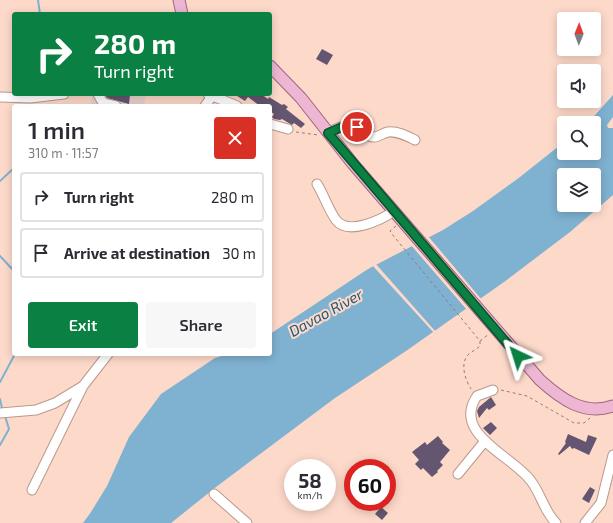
<!DOCTYPE html>
<html lang="en">
<head>
<meta charset="utf-8">
<style>
	body { margin:0; font-family:"Exo 2",sans-serif; background:#f7f7f7; color:#2b2b33; height:100vh; display:flex; flex-direction:column; font-size:15px; white-space:nowrap }
	* { box-sizing:border-box; margin:0 }
	p { font-size:13px; color:#7c7c81 }
	.icon { flex:none; width:22px; height:22px; fill:none; stroke:currentColor; stroke-width:2; stroke-linecap:round; stroke-linejoin:round }
	.map { position:relative; flex:1; overflow:hidden }
	.details { position:absolute; left:12px; top:104px; width:260px; height:252px; display:flex; flex-direction:column; background:#fff; border-radius:4px; box-shadow:0 2px 10px #0003 }
	.details>* { flex:none }
	.guide { position:absolute; left:12px; top:12px; width:260px; height:84px; border-radius:4px; box-shadow:0 2px 10px #0003; background:#0b8043; color:#fff; overflow:hidden }
	.needle { width:26px; rotate:1deg }
	.fabs { position:absolute; left:557px; top:12px; display:grid; gap:8px }
	.fabs a { display:grid; place-items:center; width:44px; height:44px; border-radius:4px; background:#fff; box-shadow:0 2px 10px #0003; font-size:20px }
	.speed { position:absolute; left:284px; top:459px; display:flex; gap:8px; font-size:20px; font-weight:700; text-align:center }
	.speed>* { display:grid; place-content:center; width:52px; height:52px; border-radius:50%; background:#fff; box-shadow:0 2px 10px #0003; line-height:1 }
	.speed small { font-size:10px; font-weight:400 }
	.speed .limit { border:6px solid #d22; background:#fff; color:#111 }
	.pin { position:absolute; display:grid; place-items:center; width:34px; height:34px; color:#fff; margin:-17px; border:2px solid #fff; border-radius:50%; box-shadow:0 1px 4px #0007 }
	.me { position:absolute; width:44px; margin:-22px; rotate:319deg; stroke-linejoin:round; filter:drop-shadow(0 0 3px #0008) }
	.turn { display:flex; align-items:center; gap:14px; height:84px; padding:0 16px; font-size:18px }
	.turn .icon { width:52px; height:52px; stroke-width:2.5 }
	.turn b { display:block; font-size:28px; line-height:34px }
	.round { display:grid; place-items:center; flex:none; width:42px; height:42px; border-radius:4px; background:#f7f7f7 }
	.overview { display:flex; align-items:center; justify-content:space-between; height:68px; padding:0 16px }
	h1 { font-size:24px; font-weight:600; line-height:30px }
	.button { display:flex; gap:8px; margin-top:auto; padding:8px 16px }
	.button a { flex:1; height:46px; border-radius:4px; background:#0b8043; color:#fff; font-size:16px; font-weight:600; line-height:46px; text-align:center }
	.button a+a { background:#f7f7f7; color:#2b2b33 }
	ul { padding:0; list-style:none }
	li { display:flex; align-items:center; gap:12px; height:50px; margin:0 8px 6px; padding:0 8px; border:2px solid #e1e1e2; border-radius:4px }
	li div { flex:1 }
	li b { display:block; font-size:15px }
	li em { font-style:normal }
	.map>svg:first-child { display:block }
	.education { fill:#ebd2cc }
	.water { fill:#7fb1d0; fill-rule:evenodd }
	.pier { fill:#fdd9ca }
	.lines { fill:none; stroke-linecap:round; stroke-linejoin:round }
	.stream { stroke:#7fb1d0; stroke-width:2 }
	.building { fill:#645670 }
	.minor-casing { stroke:#ba998b; stroke-width:11 }
	.major-casing { stroke:#a26380; stroke-width:13 }
	.path { stroke:#957c72; stroke-width:1; stroke-dasharray:3 3; stroke-linecap:butt }
	.minor { stroke:#fff; stroke-width:9 }
	.major { stroke:#edb7d3; stroke-width:11 }
	.route-casing { stroke:#07532c; stroke-width:10 }
	.route { stroke:#0b8043; stroke-width:7 }
	.labels { text-anchor:middle; stroke-width:4; stroke-linejoin:round; paint-order:stroke }
	.water-label { font-size:15px; font-style:italic; fill:#1f5b7a; stroke:#fdd9ca }
</style>
</head>
<body>
<div class="map">
<svg width="613" height="523" viewBox="0 0 613 523">
	<rect width="100%" height="100%" fill="#fdd9ca"/>
	<!-- education -->
	<path class="education" d="M93 94H133L146 96 144 106H90Z"/>
	<!-- water -->
	<path class="water" d="M613 95V117L607 125 608 128H613V195L570 232 504 282 406 351 335 398 216 487 171 523H83L91 512 107 486 129 437 161 394 215 358 228 354H270V334L368 269 443 230 473 211 520 177 564 142V153H594V123H588ZM564 175H594V205H564Z"/>
	<!-- pier -->
	<path class="pier" d="M428 236 482 300 467 310 410 244Z
		M375 263 436 332 434 333 372 265Z"/>
	<g class="lines">
		<!-- stream -->
		<path class="stream" d="M38 0 40 14
			M0 181 14 168
			M0 256 14 271
			M0 382 15 354
			M0 399 2 408
			M0 445 9 429 5 416"/>
	</g>
	<!-- building -->
	<path class="building" d="M322 49 333 55 327 65 316 59Z
		M105 94 130 95 129 104 107 98Z
		M234 94H261L268 99 269 97 282 105 284 104 288 107 286 109 305 124 301 128 294 123 292 125 282 119 280 120 274 119 272 117 274 114 270 111V106H260L248 97 245 101Z
		M491 397 496 405 489 410 487 408 479 418 477 411 479 407Z
		M491 422 497 428 490 435 483 428Z
		M568 434 586 442 588 435 597 438 589 455 574 448 572 449 570 446 559 455 558 454 566 443 565 442Z
		M438 436 443 442 442 443 450 450 440 462 443 465 437 471 438 472 432 477 423 468 421 470 415 464 419 460 412 452 425 442 427 445Z
		M590 487 595 490 589 503 582 499Z
		M381 507 388 513 382 520 375 514Z"/>
	<g class="lines">
		<!-- minor casing -->
		<g class="minor-casing">
			<path id="minor" d="M98 94 103 103 116 106
				M208 94 237 106
				M0 97 30 98 64 94
				M205 106 212 96
				M270 124 288 129
				M328 133C339 126 352 122 363 131 366 134 368 137 374 137 378 137 383 133 388 132 398 131 407 136 415 140
				M317 184C324 195 328 209 336 220 348 236 381 220 394 211
				M493 390 477 396C451 434 513 456 531 481 541 494 544 511 556 523
				M0 413 36 410 55 403 83 386 108 354
				M458 474 485 441
				M32 490 83 386
				M214 494 247 523
				M585 523 601 503 613 455"/>
		</g>
		<!-- major casing -->
		<g class="major-casing">
			<path id="major" d="M179 0 182 14
				M270 66 301 98 353 164 540 380C561 399 584 416 613 406"/>
		</g>
		<!-- path -->
		<path class="path" d="M296 132 318 135
			M396 226 390 231 392 234 480 341V346C476 350 470 352 467 356 460 366 466 381 471 389
			M480 341 489 334
			M501 390 527 396 574 423H584L590 418"/>
		<!-- minor -->
		<use href="#minor" class="minor"/>
		<!-- major -->
		<use href="#major" class="major"/>
	</g>
	<g class="lines">
		<!-- route casing -->
		<g class="route-casing">
			<path id="route" d="M357 127H342L328 133 518 356"/>
		</g>
		<!-- route -->
		<use href="#route" class="route"/>
	</g>
	<g class="labels">
		<!-- water labels -->
		<g class="water-label">
			<text transform="translate(326 313) rotate(-29)" y="5">Davao River</text>
		</g>
	</g>
</svg>
<div class="fabs">
<a><svg class="needle" viewBox="-14 -14 28 28"><path d="M0-13l5 13h-10z" fill="#e53935"/><path d="M0 13l5-13h-10z" fill="#7c7c81"/></svg></a>
<a><svg class="icon" aria-label="sound" viewBox="0 0 24 24"><path d="M4 9h4l5-4v14l-5-4H4zM17 9q2 3 0 6"/></svg></a>
<a><svg class="icon" aria-label="search" viewBox="0 0 24 24"><circle cx="10" cy="10" r="6"/><path d="M15 15l6 6"/></svg></a>
<a><svg class="icon" aria-label="layers" viewBox="0 0 24 24"><path d="M12 4l9 5-9 5-9-5zM3 14l9 5 9-5"/></svg></a>
</div>
<div class="speed"><div>58<small>km/h</small></div><div class="limit">60</div></div>
<div class="pin" style="left:357px;top:127px;background:#d93025"><svg class="icon" aria-label="arrive" viewBox="0 0 24 24"><path d="M6 21V4h12l-3 4 3 4H6"/></svg></div>
<svg class="me" style="left:518px;top:356px" viewBox="-20 -20 40 40"><path d="M0-17L14 15 0 8-14 15z" fill="#0b8043" stroke="#fff" stroke-width="4"/></svg>
<div class="guide">
<div class="turn"><svg class="icon" aria-label="right" viewBox="0 0 24 24"><path d="M7 20v-9h11M14 6l5 5-5 5"/></svg><div><b>280 m</b>Turn right</div></div>
</div>
<section class="details">
<div class="overview"><div><h1>1 min</h1><p>310 m · 11:57</p></div><a class="round" style="background:#d93025;color:#fff"><svg class="icon" aria-label="close" viewBox="0 0 24 24"><path d="M6 6l12 12M18 6L6 18"/></svg></a></div>
<ul>
<li><svg class="icon" aria-label="right" viewBox="0 0 24 24"><path d="M7 20v-9h11M14 6l5 5-5 5"/></svg><div><b>Turn right</b></div><em>280 m</em></li>
<li><svg class="icon" aria-label="arrive" viewBox="0 0 24 24"><path d="M6 21V4h12l-3 4 3 4H6"/></svg><div><b>Arrive at destination</b></div><em>30 m</em></li>
</ul>
<div class="button"><a>Exit</a><a>Share</a></div>
</section>
</div>
</body>
</html>
